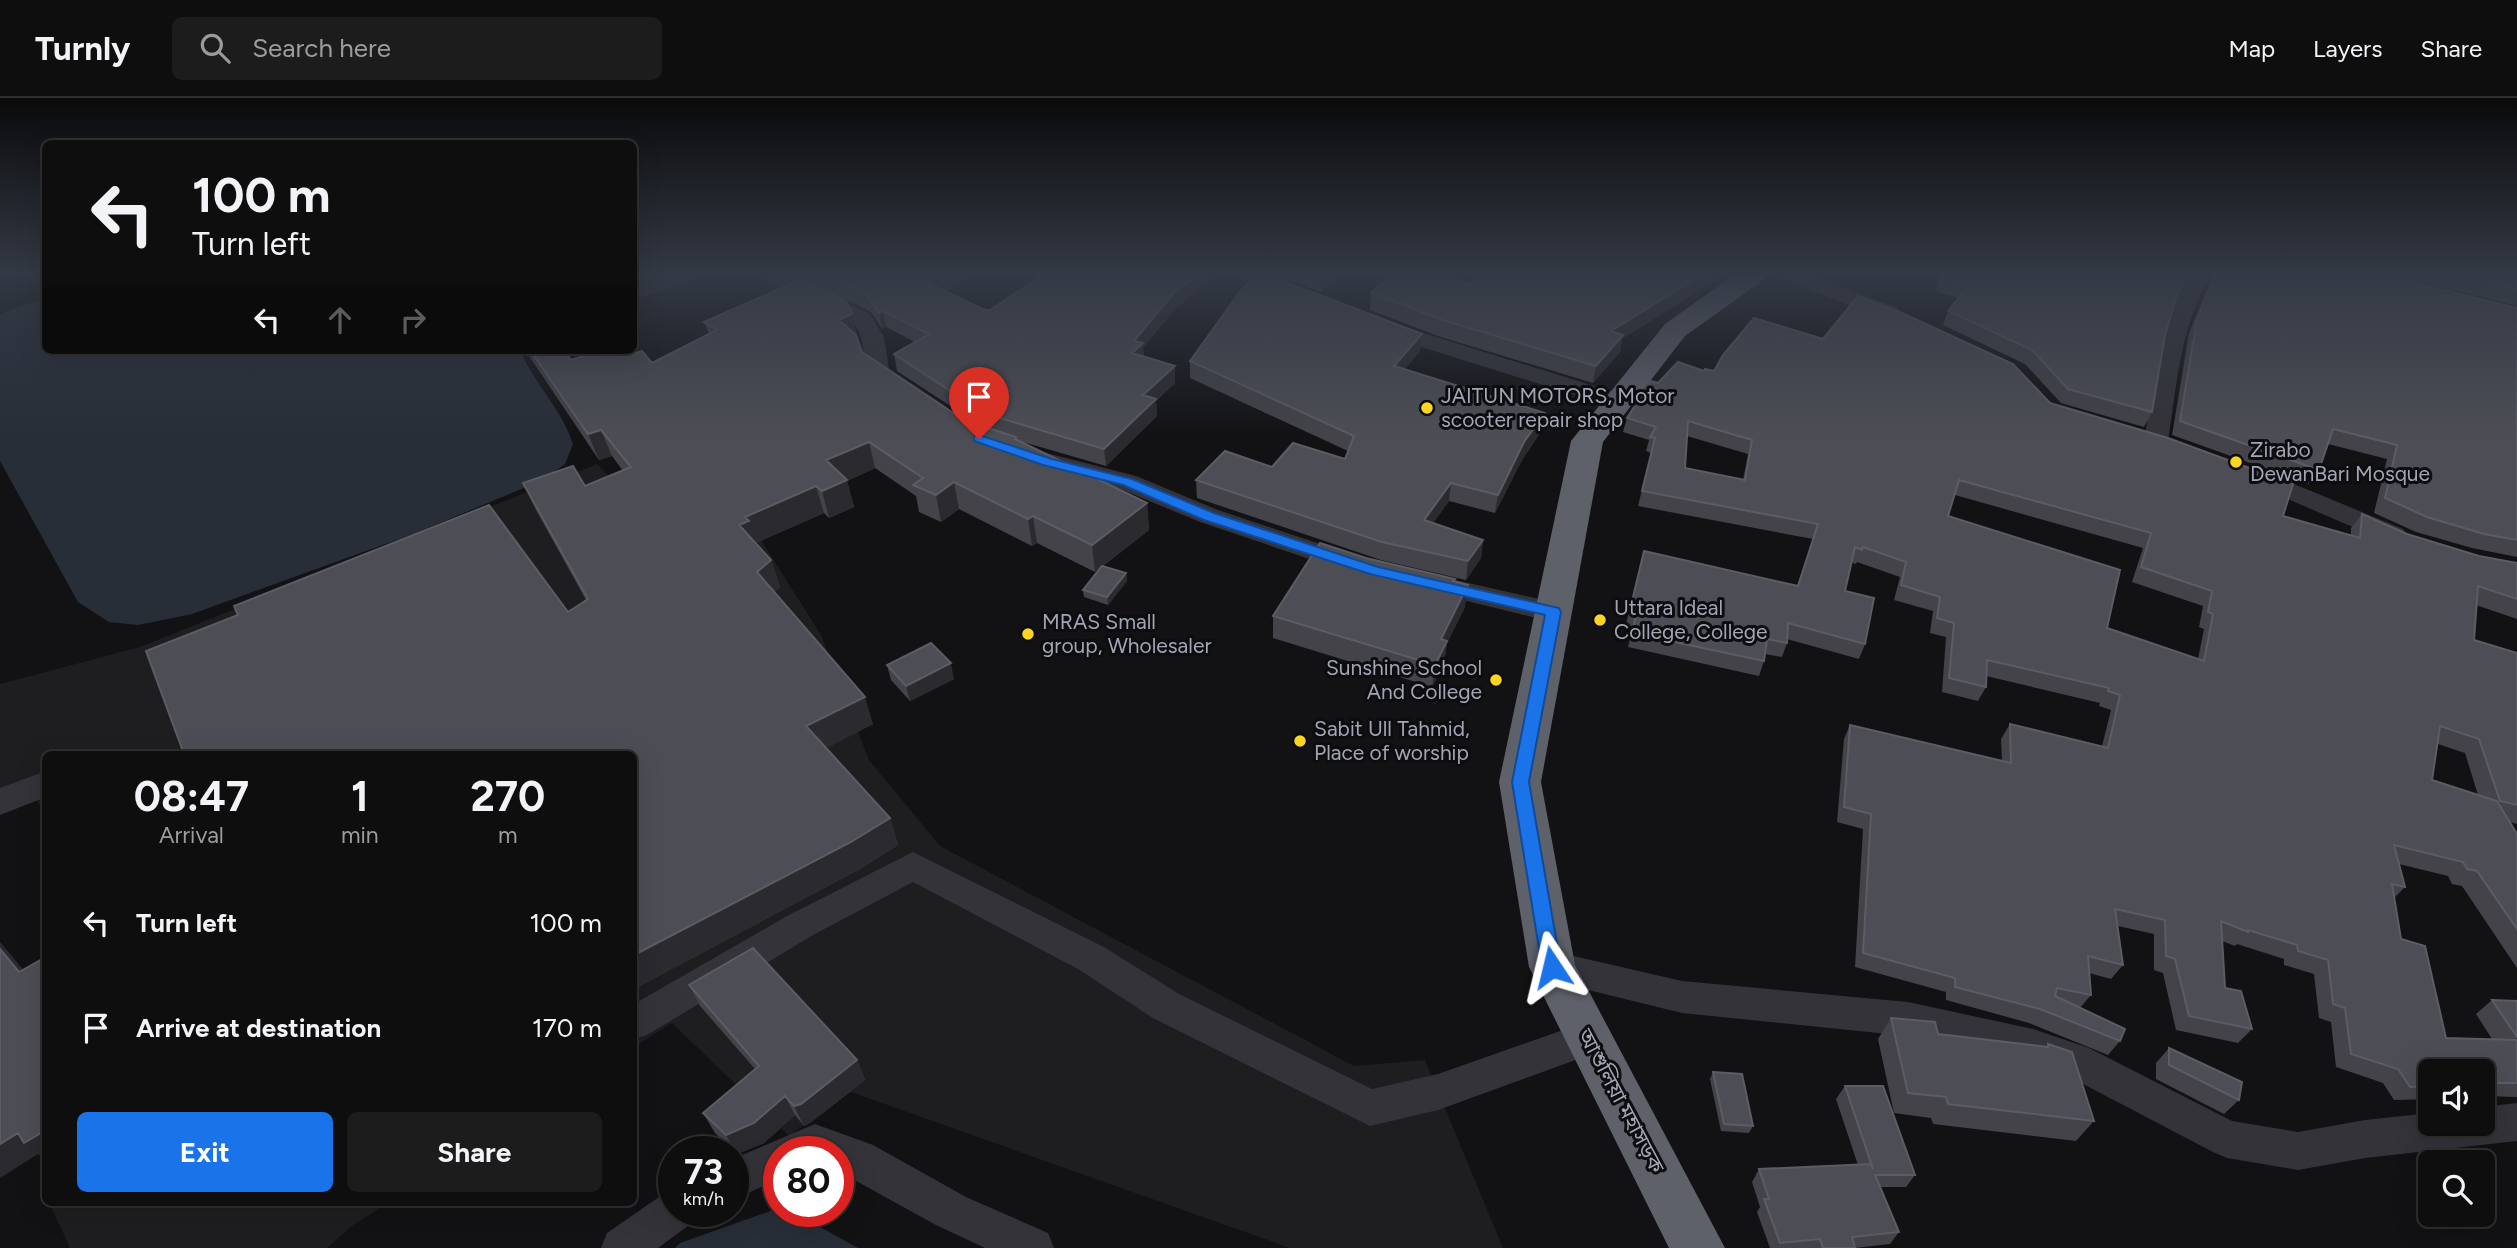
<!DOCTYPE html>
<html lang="en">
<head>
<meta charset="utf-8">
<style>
	body { margin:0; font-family:Figtree,"Noto Sans Bengali",sans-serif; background:#1c1c1d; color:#f1f3f6; height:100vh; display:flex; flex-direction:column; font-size:26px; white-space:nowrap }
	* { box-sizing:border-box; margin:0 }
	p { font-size:23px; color:#9b9c9e }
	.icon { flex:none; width:38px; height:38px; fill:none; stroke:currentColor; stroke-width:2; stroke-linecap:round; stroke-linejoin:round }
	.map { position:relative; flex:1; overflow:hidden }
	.details { position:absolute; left:42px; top:653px; width:595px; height:455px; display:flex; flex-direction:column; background:#0e0e0f; border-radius:10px; box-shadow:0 7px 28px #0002,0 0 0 2px #2e2e2f }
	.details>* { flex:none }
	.hud { position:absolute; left:42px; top:42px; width:595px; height:214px; border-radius:10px; box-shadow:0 7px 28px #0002,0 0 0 2px #2e2e2f; background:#0e0e0f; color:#f1f3f6; overflow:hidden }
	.tools { position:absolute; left:2418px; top:961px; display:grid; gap:14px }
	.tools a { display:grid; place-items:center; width:77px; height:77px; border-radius:10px; background:#0e0e0f; box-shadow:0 7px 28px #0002,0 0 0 2px #2e2e2f; font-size:35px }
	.speed { position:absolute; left:658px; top:1038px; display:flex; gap:14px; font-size:35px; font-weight:700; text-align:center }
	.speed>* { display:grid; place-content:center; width:91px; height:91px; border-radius:50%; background:#0e0e0f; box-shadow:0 7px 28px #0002,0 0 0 2px #2e2e2f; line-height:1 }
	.speed small { font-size:18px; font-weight:400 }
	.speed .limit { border:10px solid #d22; background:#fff; color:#111 }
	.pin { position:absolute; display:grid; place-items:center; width:60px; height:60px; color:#fff; margin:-72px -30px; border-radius:50% 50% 50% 0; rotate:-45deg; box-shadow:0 0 7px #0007 }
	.pin .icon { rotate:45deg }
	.me { position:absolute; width:77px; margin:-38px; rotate:350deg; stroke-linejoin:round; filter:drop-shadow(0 0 5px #0008) }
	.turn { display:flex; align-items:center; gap:24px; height:147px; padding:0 35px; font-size:32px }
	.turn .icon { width:91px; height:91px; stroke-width:2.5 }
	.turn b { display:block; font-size:49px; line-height:60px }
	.lanes { display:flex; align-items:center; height:66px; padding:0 35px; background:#0003; justify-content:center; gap:35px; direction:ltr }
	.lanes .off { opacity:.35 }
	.eta { display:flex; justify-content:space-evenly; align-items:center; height:119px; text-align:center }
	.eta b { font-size:42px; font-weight:700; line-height:49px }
	.cta { display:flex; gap:14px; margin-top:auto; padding:14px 35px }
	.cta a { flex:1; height:80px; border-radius:10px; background:#1a73e8; color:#fff; font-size:28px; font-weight:700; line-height:80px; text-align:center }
	.cta a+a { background:#1c1c1d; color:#f1f3f6 }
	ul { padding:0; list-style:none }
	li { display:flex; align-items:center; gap:21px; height:105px; padding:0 35px }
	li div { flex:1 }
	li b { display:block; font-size:26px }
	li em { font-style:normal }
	header { display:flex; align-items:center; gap:42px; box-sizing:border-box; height:98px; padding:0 35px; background:#0e0e0f; border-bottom:2px solid #2e2e2f }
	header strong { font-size:33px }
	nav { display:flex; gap:38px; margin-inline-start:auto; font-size:24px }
	.search { width:490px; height:63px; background:#1c1c1d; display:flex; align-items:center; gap:18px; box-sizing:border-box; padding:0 24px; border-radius:10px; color:#9b9c9e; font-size:26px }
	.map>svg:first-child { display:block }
	.built { fill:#1e1e21 }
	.water { fill:#282e38 }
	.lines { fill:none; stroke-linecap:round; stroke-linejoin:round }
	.street { fill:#333339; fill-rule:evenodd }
	.highway { fill:#5e606a; fill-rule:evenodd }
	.wall { fill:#434349; fill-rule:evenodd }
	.shaded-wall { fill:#2b2b2f }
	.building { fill:#4d4e55; stroke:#5b5c64; stroke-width:2; fill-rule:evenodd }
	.route { fill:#1a73e8; stroke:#114b97; stroke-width:2 }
	.poi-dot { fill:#fbd522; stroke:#0d0d0f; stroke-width:2.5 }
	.labels { text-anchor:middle; stroke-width:6; stroke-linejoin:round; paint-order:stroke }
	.poi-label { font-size:21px; fill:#a2a5b5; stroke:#0d0d0f; text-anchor:start }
	.street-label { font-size:21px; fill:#a2a5b5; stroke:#0d0d0f }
</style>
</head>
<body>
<header>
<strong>Turnly</strong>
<div class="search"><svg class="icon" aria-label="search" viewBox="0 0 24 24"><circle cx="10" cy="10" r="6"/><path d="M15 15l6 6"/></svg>Search here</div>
<nav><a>Map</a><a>Layers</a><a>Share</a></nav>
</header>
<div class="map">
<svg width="2517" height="1150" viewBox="0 0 2517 1150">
	<rect width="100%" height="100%" fill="#121214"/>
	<!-- built -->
	<path class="built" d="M597 366 698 470 756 434 821 537 869 662 940 748 1354 968 1425 962 1503 1150H1290L851 994 789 1038 672 925 634 949V656H46L45 715 26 687 0 702V586L140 549Z
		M49 1104H390L353 1127 327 1150H70Z"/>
	<!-- water -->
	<path class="water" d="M45 200 46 252H520C534 286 562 311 573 346L565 366 543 382 413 436 192 516 138 527 109 524 78 504 0 363V216Z
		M779 1110V1113H791L858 1150H675L680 1145Z"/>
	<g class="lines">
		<!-- street -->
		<path class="street" d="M763 177H790L870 216 884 239 889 271 916 293 912 298C900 301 871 287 867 273 861 257 866 241 854 226L766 181Z
			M1239 177H1267L1300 190 1303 195 1300 200H1284L1242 181Z
			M1779 177H1809L1898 210 1901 215 1898 220H1882L1782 181Z
			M2191 177H2212C2180 225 2177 287 2168 343L2165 348 2156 350 2147 348 2144 343C2154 288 2157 223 2191 177Z
			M1385 223 1626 298 1630 303 1626 308H1610L1377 235 1374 230 1377 225Z
			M1035 352 1136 378 1218 412 1362 460 1366 466 1362 472 1352 475 1342 472 1200 424 1118 390 1026 365 1022 360 1026 355Z
			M2253 369 2403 431 2407 437 2403 443 2394 445 2385 443 2244 382 2240 377 2244 372Z
			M1428 476 1553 504 1563 507 1567 514 1563 521 1553 524 1418 491 1414 485 1418 479Z
			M46 673V699L0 717V690Z
			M913 754 1104 849 1179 896 1372 991 1438 976 1589 923 1602 928 1608 940 1602 952 1589 957 1438 1012 1370 1028 1153 920 1078 871 913 784 813 837 647 937 634 941V906L789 817Z
			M1552 853 1682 883 1908 904 2033 931 2089 950 2232 1023 2298 1034 2365 1022 2431 1015V1026H2483V1009L2517 1005V1043L2365 1060 2298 1072 2227 1060 2213 1054 2064 976 2033 965 1908 938 1682 915 1539 880 1534 869 1539 858Z
			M815 1026 873 1047 966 1099 1048 1135 1054 1150H985L936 1127 838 1073V1054H779V1081L733 1102V1061Z
			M674 1093V1113H695L689 1127 658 1150H601L607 1135 659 1099Z"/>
		<!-- highway -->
		<path class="highway" d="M1734 177H1766L1762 183 1685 238 1603 344 1541 684 1575 867 1725 1150H1669L1529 869 1499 684 1571 343 1665 226Z"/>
	</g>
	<!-- wall -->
	<path class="wall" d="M806 177H974L945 194 985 212H1174L1143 250 1144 258 1175 285 1156 303 1157 318 1106 368 1016 342 1147 405 1149 432 1103 468 1126 475 1127 483 1108 507 1084 499 1083 492 1100 470 1095 474 1037 445 1032 448 959 411 941 424 919 414 916 398 875 370 847 383 854 409 829 420 824 415 756 445 771 462 780 489 774 494 873 626 826 650 890 720 898 747 860 771 634 891V656L568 514 586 502 536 412 523 385 585 388 623 373 612 358 599 362 525 252H564L571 262 631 257 652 265 709 236 704 224 858 242 862 254 964 322 978 326 897 273 894 256 915 244 886 229 882 231 871 214 808 183Z
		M1276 177H1341L1321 194Z
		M2213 177H2385L2517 210V459L2472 450 2416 434 2374 415 2387 361 2328 346 2319 372 2309 386 2172 337 2189 235Z
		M2393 177H2517V208Z
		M1940 180 2176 199 2165 237 2152 314 2144 329 2061 305 2025 266 1943 227 1948 213 1958 200 1935 193Z
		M1371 195 1622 241 1620 254 1593 285 1441 239 1370 212Z
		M1422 236 1420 253 1404 272 1542 332 1522 362 1495 415 1449 403 1433 425 1483 442 1481 460 1466 482 1381 462 1197 400 1196 382 1272 369 1345 361 1348 353 1190 280V263Z
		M1823 241 2050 305 2283 418 2351 437V430L2362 416 2407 436 2479 458 2517 465V521L2476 507 2474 542 2517 555V726L2510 724 2517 736V870L2462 788 2452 786 2448 778 2399 766 2405 789 2394 800 2401 841 2446 940 2492 941 2476 916 2492 902 2517 903V999L2483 998V973H2431V1001L2394 1002 2383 985 2336 969 2331 924 2319 920 2314 876 2284 867V861L2237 846 2235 848 2222 843 2225 890 2252 931 2238 945 2176 932 2163 875 2154 872V836L2118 828 2123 867 2111 881 2089 875 2091 897 2080 910 2120 943 2108 957 2029 925 1946 902V894L1855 869 1863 731 1837 724 1844 641 1850 627 2002 663 2001 641 2010 626 2102 648 2111 612 2099 608 2100 605 1986 578V589L1978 603 1942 594 1946 539 1930 535 1933 513 1894 502 1900 479 1857 464 1856 466 1852 465 1845 493 1865 546 1859 561 1787 541V545L1782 559 1765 556 1764 563 1759 578 1628 549 1632 532 1625 530 1644 453 1797 488 1813 441 1638 408 1651 355 1646 353 1649 342 1623 334 1627 320 1658 285 1704 273H1714ZM1687 338 1748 356 1743 382 1685 370ZM1955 397 2143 450 2132 484 2203 508 2199 529 2204 531 2198 561 2107 530 1948 418ZM2438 646 2465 655 2478 697 2432 682Z
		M1366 460 1454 483 1465 509 1447 545 1444 565 1432 589 1273 540V518Z
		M887 567 954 581 910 603 891 582Z
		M689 887 857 962 865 982 810 1025 804 1028 795 1017 764 1045 737 1056 715 1035 703 1015 755 971 700 908Z
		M1891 920 1938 936 2046 949 2048 946 2094 1023 2076 1043 1933 1026 1931 1020 1894 1015 1878 941Z
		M2169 950 2239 1002 2224 1016 2156 981V965Z
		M1713 974 1753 1028 1749 1035 1721 1033 1710 981Z
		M1845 988 1915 1077 1906 1089H1880L1899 1134 1890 1146 1855 1150H1770L1757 1114 1760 1109 1752 1084 1759 1071 1858 1067 1836 1001Z"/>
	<!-- shaded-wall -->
	<path class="shaded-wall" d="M656 177H696L698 181 634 202V184Z
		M942 177H974L930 202 927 185Z
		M1197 177H1218L1174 212 1143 250 1144 262 1132 255 1134 243 1173 196Z
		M1321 177H1341L1321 194Z
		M1702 177H1724L1622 241 1620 254 1593 285 1596 268 1611 233Z
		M883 213 886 229 882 231 879 215Z
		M852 216 858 242 845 248 839 222Z
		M1422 236 1420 253 1392 286 1394 268Z
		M1175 268V285L1156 303 1157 318 1106 368 1104 351 1143 297Z
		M1545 315 1542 332 1522 362 1495 415 1498 397 1524 344Z
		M601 332 612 358 599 362 588 336Z
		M869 344 875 370 847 383 854 409 829 420 822 393 826 362Z
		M954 384 959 411 941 424 936 397Z
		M1451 385 1449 403 1422 440 1424 422Z
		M816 388 824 415 756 445 758 450 739 427 745 419Z
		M1147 405 1149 432 1095 474 1092 447Z
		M1033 418 1037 445 1032 448 1028 421Z
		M1483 442 1481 460 1466 482 1468 463Z
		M771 462 780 489 766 501 757 474Z
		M1126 475 1127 483 1108 507 1107 499Z
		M1468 487 1465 509 1447 545 1444 565 1432 589 1435 567 1441 541Z
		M951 565 954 581 910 603 906 588Z
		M865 599 873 626 816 655 806 628Z
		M890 720 898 747 860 771 634 891V857Z
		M0 844 41 893 19 874 0 851Z
		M857 962 865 982 810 1025 804 1028 794 1008Z
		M46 970V982L41 973Z
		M785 998 795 1017 764 1045 737 1056 726 1037Z
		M46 1032V1061L38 1056 0 1080V1046L18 1035Z"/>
	<!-- building -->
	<path class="building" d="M634 177H656L634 184Z
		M826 177H942L927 185 985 212H990L1043 177H1197L1173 196 1134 243 1143 245 1132 255 1175 268 1143 297 1156 301 1104 351 986 316 894 256 929 236 883 213 879 215 867 197Z
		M1256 177H1267L1422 236 1394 268 1545 315 1524 344 1498 397 1451 385 1424 422 1483 442 1468 463 1382 444 1196 382 1225 353 1272 369 1293 345 1345 361 1354 338 1190 263 1239 195Z
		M1392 177H1441L1469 186 1477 177H1702L1611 233 1623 237 1596 268 1443 222 1371 195Z
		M1942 177H2188L2177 197 2165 237 2152 314 2068 291 2032 252 1948 213 1968 188 1940 180Z
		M2215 177H2385L2517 210V442L2484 436 2427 419 2385 400 2397 347 2333 331 2319 372 2180 323 2197 221Z
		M2456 177H2517V192Z
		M802 181 846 203 852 216 839 222 856 237 862 254 964 322 1016 339 1015 341 1147 405 1092 447 1033 418 1028 421 954 384 936 397 913 387 923 380 869 344 826 362 847 382 822 393 816 388 745 419 749 423 739 427 771 462 757 474 865 599 806 628 890 720 851 744 634 857V656H184L146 553 238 517 234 508 489 407 568 514 588 501 523 385 573 368 585 388 631 369 601 332 588 336 530 252H564L571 262 603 252H627L631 257 642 253 652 265 717 232 704 224Z
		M1858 198 1902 215 2013 266 2050 305 2168 340 2293 386 2283 418 2360 440 2362 416 2407 436 2479 458 2517 465V501L2478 488 2474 542 2517 555V707L2500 703 2479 641 2440 628 2432 682 2497 703 2517 736V831L2477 773 2467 771 2463 764 2394 747 2405 789 2392 786 2401 841 2425 848 2446 940 2517 942V985H2483V973H2431V988L2410 989 2398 971 2351 956 2345 910 2333 906 2328 862 2298 853 2297 847 2248 832V834L2221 823 2225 890 2241 893 2252 931 2189 918 2175 861 2166 858 2165 822 2115 811 2123 867 2088 858 2091 897 2057 890 2055 898 2125 931 2120 943 2040 911 1955 889V880L1863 855 1871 716 1844 709 1850 627 2011 665 2010 626 2108 650 2120 597 2108 593 2109 590 1987 562 1986 589 1949 580 1954 525 1937 520 1940 499 1901 487 1906 464 1863 449 1862 452 1855 449 1845 493 1874 500 1865 546 1788 525 1787 545 1767 541 1764 563 1632 535 1636 517 1629 516 1644 453 1798 488 1818 426 1642 393 1655 340 1650 339 1656 329 1627 320 1651 283 1658 285 1678 264 1704 273 1705 271 1714 273 1723 257 1754 220 1823 241ZM1688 323 1752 342 1745 382 1685 370ZM1959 382 2151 435 2141 469 2212 493 2208 514 2213 516 2204 563 2107 530 2120 472 1948 418Z
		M1320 445 1366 460 1455 481 1453 483 1468 487 1441 541 1447 543 1435 567 1273 518Z
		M1102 468 1126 475 1107 499 1083 492Z
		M931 545 951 565 906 588 887 567Z
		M753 850 857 962 801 1006 794 1008 785 998 754 1025 726 1037 703 1015 759 968 689 887Z
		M0 851 19 874 46 859V970L41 973 46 982V1032L24 1045 18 1035 0 1046Z
		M2492 902 2517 903V939Z
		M1891 920 1935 924 1938 936 2048 949V946L2072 954 2094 1023 1948 1006 1946 999 1908 995Z
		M2169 950 2242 984 2239 1002 2169 967Z
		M1713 974 1742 976 1753 1028 1724 1026Z
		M1845 988H1883L1915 1077H1875L1899 1134 1852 1139 1855 1150H1823L1820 1141 1780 1145 1764 1101H1769L1759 1071 1871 1066 1873 1071Z"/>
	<!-- sky -->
	<linearGradient id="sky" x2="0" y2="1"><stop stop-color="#0a0a0b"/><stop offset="0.52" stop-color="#333945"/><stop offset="1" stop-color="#333945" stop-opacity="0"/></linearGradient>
	<rect width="2517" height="338" fill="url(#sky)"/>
	<!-- route -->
	<path class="route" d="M979 337 1052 361 1132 381 1214 415 1378 469 1559 510 1561 514 1529 684 1561 869 1559 875 1552 878 1545 875 1542 869 1512 684 1545 517 1370 476 1204 422 1123 387 1043 367 974 343V338Z"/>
	<!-- markers -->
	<g class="poi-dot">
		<circle cx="1427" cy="310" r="7"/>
		<circle cx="2236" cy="364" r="7"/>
		<circle cx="1600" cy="522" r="7"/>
		<circle cx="1028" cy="536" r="7"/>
		<circle cx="1496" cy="582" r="7"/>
		<circle cx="1300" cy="643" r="7"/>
	</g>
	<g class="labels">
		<!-- poi labels -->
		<g class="poi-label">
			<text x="1441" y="305">JAITUN MOTORS, Motor<tspan x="1441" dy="24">scooter repair shop</tspan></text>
			<text x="2250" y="359">Zirabo<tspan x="2250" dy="24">DewanBari Mosque</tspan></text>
			<text x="1614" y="517">Uttara Ideal<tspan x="1614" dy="24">College, College</tspan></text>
			<text x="1042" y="531">MRAS Small<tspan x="1042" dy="24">group, Wholesaler</tspan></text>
			<text x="1482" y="577" text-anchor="end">Sunshine School<tspan x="1482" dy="24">And College</tspan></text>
			<text x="1314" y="638">Sabit Ull Tahmid,<tspan x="1314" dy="24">Place of worship</tspan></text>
		</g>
		<!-- street labels -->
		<g class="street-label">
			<text transform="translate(1621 1003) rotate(62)" y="7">আশুলিয়া মহাসড়ক</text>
		</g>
	</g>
</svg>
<div class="tools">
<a><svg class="icon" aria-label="sound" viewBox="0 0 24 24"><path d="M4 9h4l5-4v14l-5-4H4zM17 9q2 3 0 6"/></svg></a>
<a><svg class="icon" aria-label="search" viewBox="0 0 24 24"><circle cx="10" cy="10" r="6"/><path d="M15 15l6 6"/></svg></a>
</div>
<div class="speed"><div>73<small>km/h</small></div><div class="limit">80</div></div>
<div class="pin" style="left:979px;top:341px;background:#d93025"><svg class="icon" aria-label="arrive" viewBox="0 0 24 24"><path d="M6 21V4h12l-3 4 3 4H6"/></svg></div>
<svg class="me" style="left:1552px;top:869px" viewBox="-20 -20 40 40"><path d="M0-17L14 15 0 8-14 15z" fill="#1a73e8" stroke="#fff" stroke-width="4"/></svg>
<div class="hud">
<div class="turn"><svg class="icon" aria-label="left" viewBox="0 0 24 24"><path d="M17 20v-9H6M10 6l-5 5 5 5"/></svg><div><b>100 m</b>Turn left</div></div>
<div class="lanes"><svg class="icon" aria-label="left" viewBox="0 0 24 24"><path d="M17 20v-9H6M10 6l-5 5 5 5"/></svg><svg class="icon off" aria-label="ahead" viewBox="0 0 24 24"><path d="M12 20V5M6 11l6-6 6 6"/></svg><svg class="icon off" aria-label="right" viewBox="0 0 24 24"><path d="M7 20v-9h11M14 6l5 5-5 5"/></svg></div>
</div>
<section class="details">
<div class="eta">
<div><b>08:47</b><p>Arrival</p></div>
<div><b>1</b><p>min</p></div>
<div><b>270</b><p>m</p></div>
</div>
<ul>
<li><svg class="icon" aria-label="left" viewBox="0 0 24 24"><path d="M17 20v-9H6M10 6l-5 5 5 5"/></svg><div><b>Turn left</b></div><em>100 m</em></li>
<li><svg class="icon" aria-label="arrive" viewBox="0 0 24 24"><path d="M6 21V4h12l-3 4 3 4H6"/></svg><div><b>Arrive at destination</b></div><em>170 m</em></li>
</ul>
<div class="cta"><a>Exit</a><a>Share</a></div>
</section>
</div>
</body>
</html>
